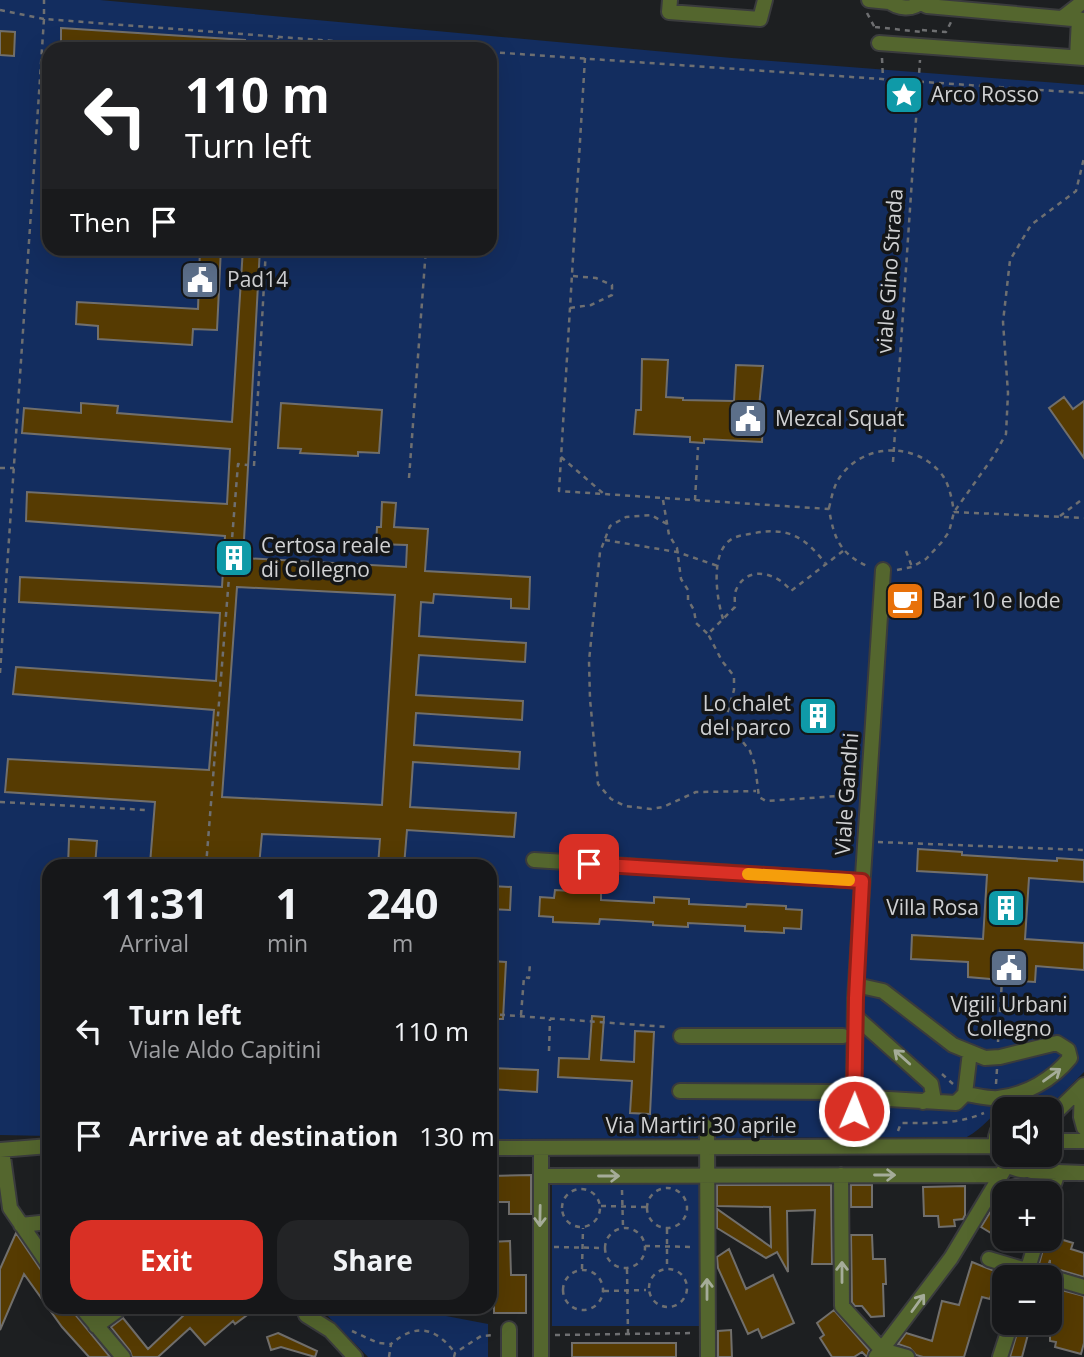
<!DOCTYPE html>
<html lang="en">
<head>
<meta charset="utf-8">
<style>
	body { margin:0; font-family:"Open Sans",sans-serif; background:#232426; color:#f1f3f6; height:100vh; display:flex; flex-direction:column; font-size:26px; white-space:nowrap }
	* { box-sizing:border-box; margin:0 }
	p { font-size:23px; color:#9e9fa2 }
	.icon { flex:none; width:38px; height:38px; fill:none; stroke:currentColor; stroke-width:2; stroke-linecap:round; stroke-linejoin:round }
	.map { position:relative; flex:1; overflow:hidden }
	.panel { position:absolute; left:42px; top:859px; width:455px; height:455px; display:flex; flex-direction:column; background:#161719; border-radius:21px; box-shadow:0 7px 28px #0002,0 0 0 2px #353638 }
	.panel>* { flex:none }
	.banner { position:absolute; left:42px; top:42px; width:455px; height:214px; border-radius:21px; box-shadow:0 7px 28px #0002,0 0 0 2px #353638; background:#202124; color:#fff; overflow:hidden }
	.fabs { position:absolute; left:992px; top:1097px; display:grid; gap:14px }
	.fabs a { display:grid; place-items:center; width:70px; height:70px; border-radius:14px; background:#161719; box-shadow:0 7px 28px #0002,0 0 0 2px #353638; font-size:35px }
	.pin { position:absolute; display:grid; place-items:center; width:60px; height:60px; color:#fff; margin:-30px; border-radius:14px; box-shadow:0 4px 10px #0006 }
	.me { position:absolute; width:77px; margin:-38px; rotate:1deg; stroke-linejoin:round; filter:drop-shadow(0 0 5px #0008) }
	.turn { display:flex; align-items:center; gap:24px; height:147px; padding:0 28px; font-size:32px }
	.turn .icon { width:91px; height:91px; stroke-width:2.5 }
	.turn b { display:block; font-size:49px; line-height:60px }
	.then { display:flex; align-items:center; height:66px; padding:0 28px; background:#0003; gap:14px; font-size:26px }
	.eta { display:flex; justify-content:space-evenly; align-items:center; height:119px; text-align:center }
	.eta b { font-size:42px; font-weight:700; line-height:49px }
	.button { display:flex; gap:14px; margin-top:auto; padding:14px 28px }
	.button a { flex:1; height:80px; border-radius:21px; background:#d93025; color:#fff; font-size:28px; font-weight:700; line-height:80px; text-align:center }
	.button a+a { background:#232426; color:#f1f3f6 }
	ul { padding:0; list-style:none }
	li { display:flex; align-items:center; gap:21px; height:105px; padding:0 28px }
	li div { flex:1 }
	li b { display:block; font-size:26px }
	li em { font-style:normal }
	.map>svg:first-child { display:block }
	.green { fill:#132d5f; fill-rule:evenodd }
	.building { fill:#563b02; stroke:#716f6c; stroke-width:2; fill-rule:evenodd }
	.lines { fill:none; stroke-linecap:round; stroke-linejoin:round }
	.minor-casing { stroke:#3a3b3d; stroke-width:18 }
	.path { stroke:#6e6f71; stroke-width:2.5; stroke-dasharray:5 5; stroke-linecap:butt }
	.minor { stroke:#54662e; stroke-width:14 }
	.oneway { stroke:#a5ac99 }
	.route-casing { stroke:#8d1f18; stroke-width:18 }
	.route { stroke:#d93025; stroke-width:12 }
	.slow { stroke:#f59e0b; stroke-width:12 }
	.labels { text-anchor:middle; stroke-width:7; stroke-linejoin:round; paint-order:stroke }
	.poi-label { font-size:21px; fill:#d0d1d3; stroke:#141618; text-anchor:start }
	.street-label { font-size:21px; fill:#d0d1d3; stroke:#141618 }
</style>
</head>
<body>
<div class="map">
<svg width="1084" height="1357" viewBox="0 0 1084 1357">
	<rect width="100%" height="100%" fill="#1d1f21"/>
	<!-- green -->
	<path class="green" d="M0 0H100L732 58 1084 85V1072L1053 1103C1038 1105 1022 1098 1007 1105 993 1112 983 1129 967 1137L490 1139V866H49V1136L0 1135ZM49 49H490V248H49Z
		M552 1182H699L700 1326H552Z
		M319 1307H399L488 1324V1357H368Z"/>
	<!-- building -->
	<path class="building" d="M61 28 245 40V49H61Z
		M0 31 15 32 14 56 0 55Z
		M200 248H221L217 330 193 329 192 345 98 339V326L76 324 77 302 198 309Z
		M243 248H260L243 558 406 567 407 545 376 544 377 527H381L382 502 396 503 394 527 428 529 425 571 530 577 529 609 511 608V599L434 594 433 603 421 602 419 636 526 643 525 662 419 655 416 695 523 701 522 720 416 713 414 745 520 752 519 769 413 762 410 807 516 813 514 837 407 830 404 866H378L380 839 262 834 259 866 150 864 155 802 5 792 8 759 209 770 214 710 13 694 16 667 216 681 220 613 19 602 20 577 222 587 225 536 26 521 27 492 227 504 230 449 22 433 24 408 81 413V403L118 406 117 413 232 422ZM237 587 395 595 382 805 222 797Z
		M642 359 668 360 666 397 683 398V400L734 401 736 365 763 366 758 417H763L762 442 704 439V443L690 442V437L634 434 636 410H641Z
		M1064 397 1073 409 1084 401V458L1049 408Z
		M281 403 382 410 379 453 358 452V456L300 453 301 449 278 448Z
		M898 592 913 593V611L896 610Z
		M812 704 825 705 824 728 810 727Z
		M69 839 97 841 95 866H68Z
		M918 849 962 852V855L1057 861V858L1084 860V882L1029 878 1025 939 1084 943V970L1036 966 1035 982 1002 980 968 977V962L911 959 912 935 983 939 987 875 917 871Z
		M490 886 511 887 510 910 490 909Z
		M555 890 601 893V900L654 903V897L689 899V904L746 907 747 904 786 906V909L802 910 801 929 784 928V933L745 931V926L688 923V927L653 925V922L600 919 599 924 553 922V917L539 916 540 897 554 898Z
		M490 961 506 962 503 1019H490Z
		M592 1016 604 1017 601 1060 634 1062 635 1031 654 1032 650 1114 630 1113 632 1081 558 1077 559 1058 589 1059Z
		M490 1068 538 1070 537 1092 490 1089Z
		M531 1175V1214H509V1202H490V1176Z
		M1021 1179 1044 1184 1041 1194H1004V1221L996 1236 981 1227 1010 1180Z
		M717 1185H831L832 1264H812L815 1210 787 1211 788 1272 777 1252 766 1258 717 1228V1209L771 1247 770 1207 717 1206Z
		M851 1185H872V1207H851Z
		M965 1186V1215L963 1219 954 1220 955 1226 939 1227 938 1216H924L923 1187Z
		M16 1233 41 1270 49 1275V1307H72L74 1313 110 1357H89L62 1327 24 1274 0 1330V1269Z
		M851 1235H872L873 1259H885L886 1284H883L884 1316 871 1317 862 1306H855L852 1302Z
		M1050 1236 1073 1243 1071 1249 1084 1253V1277L1050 1267V1260L1048 1266 1039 1264 1046 1239H1050Z
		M510 1241 511 1275H526V1313H494V1264H490V1242Z
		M729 1249 746 1289 773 1275 794 1323 762 1338 758 1329 748 1334 718 1268 717 1257Z
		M972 1262 997 1272 990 1299 982 1297 964 1357H923L916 1355 910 1348 898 1344 906 1333 932 1341 942 1301 959 1305Z
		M1050 1287 1084 1296V1343L1081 1354 1055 1347 1056 1342 1050 1341Z
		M177 1307H258L235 1324 233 1321 205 1345 190 1328 158 1357H132L130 1351 111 1327 123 1318 148 1349 184 1315Z
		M834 1310 869 1350 867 1357 862 1352 854 1357H832L820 1338 824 1335 817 1323Z
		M1020 1323H1031L1022 1357H1010Z
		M731 1330 732 1357H718V1331Z
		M278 1333 317 1351 315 1357 281 1347 271 1350 267 1337Z
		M572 1343H676V1357H572Z"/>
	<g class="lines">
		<!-- minor casing -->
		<g class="minor-casing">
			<path id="minor" d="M670 0 669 12 760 19 765 0
				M869 0 889 2
				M887 0C898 9 913 11 923 0
				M921 3 927 6 1084 20
				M1062 18 1084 1
				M879 43 1084 58
				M1077 57 1079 19
				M534 860 862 881
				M856 985 883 991 953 1045 985 1058 1000 1057 1057 1043 1068 1050 1070 1058C1053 1079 1026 1095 998 1098 988 1099 975 1095 965 1094
				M856 1017 931 1084 933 1095 923 1102
				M681 1036H843
				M1082 1087 1081 1117 1084 1128
				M680 1091 841 1092
				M855 1097 956 1103 965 1094 970 1052
				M1050 1118 1084 1085
				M1004 1121C976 1154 1026 1192 1049 1155
				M707 1127 708 1357
				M1053 1141H1084
				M853 1146 855 998 883 570
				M490 1148 996 1146
				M0 1150 49 1146
				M2 1150 10 1208 49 1265
				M1031 1171 1084 1173
				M841 1175 842 1306 882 1350 907 1357
				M541 1176 1000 1175
				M1050 1196 1058 1172
				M21 1225 49 1222
				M989 1259 1084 1287
				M1025 1278 1037 1239
				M81 1307 123 1357
				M306 1315 330 1330 355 1357
				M96 1326 122 1307
				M509 1329V1357
				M541 1357V1148
				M876 1357 951 1258 1007 1165
				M1000 1357 1011 1323"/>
		</g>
		<!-- path -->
		<path class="path" d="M0 10 44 19V0
			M867 13 875 28
			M875 27 922 32
			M922 30 946 32 951 22
			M277 49 278 38
			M490 52 1084 93
			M585 58 559 491 829 509C834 539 840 554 869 567
			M882 58 883 79
			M570 308 591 305 612 295V285L596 278 572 276
			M561 457 604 494
			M893 462 920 60
			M254 466 266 248
			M0 468H14
			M409 478 426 248
			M663 500 669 535 677 548 681 579 688 590V600L694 610 696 623 708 634
			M695 500 698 447
			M829 508C832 496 834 483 843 473 868 442 919 443 943 476 950 487 952 500 954 512
			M954 512 1084 518
			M1060 516 1084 498
			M667 524 651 515 626 517 610 526 600 552 589 661 590 699 598 784 611 799 625 806 651 809 663 807 696 792 756 791
			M605 540 677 552 718 566
			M843 551 791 591C778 573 747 564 736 590 734 595 735 602 735 607L708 634 722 661 734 676V690L727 714 731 727 750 751 755 765 759 797 766 801 853 795
			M906 551 912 567
			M897 570 912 567 926 559 941 543 949 532 954 512 993 457 1006 434 1008 393 1003 322 1010 260 1031 225 1076 191 1084 158
			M723 619C717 600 710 556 729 541 736 535 746 535 755 533 788 527 805 537 825 563
			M0 673 44 19 439 49
			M0 802 146 810
			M878 842 1084 850
			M206 866 238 464 248 465
			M490 1014 667 1027
			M521 1015 524 977 529 978 530 962
			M998 1042 1002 980
			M549 1051 550 1019
			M942 1074 953 1084
			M996 1084 997 1069
			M898 1131 901 1123C931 1123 956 1125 984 1113
			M647 1208a20 20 0 1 1 40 0a20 20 0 1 1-40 0Z
			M562 1208a19 19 0 1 1 38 0a19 19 0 1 1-38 0Z
			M622 1190 623 1227
			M601 1206 646 1207
			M605 1248a20 20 0 1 1 40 0a20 20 0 1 1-40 0Z
			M667 1229V1267
			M645 1246 694 1247
			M554 1247 603 1248
			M649 1288a19 19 0 1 1 38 0a19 19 0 1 1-38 0Z
			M582 1269 583 1228
			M627 1269 628 1334
			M563 1290a20 20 0 1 1 40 0a20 20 0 1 1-40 0Z
			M604 1291 646 1290
			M352 1331 378 1343 391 1344
			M555 1335 695 1333
			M389 1357 391 1344C417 1322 436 1328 455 1353
			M454 1357 455 1353 481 1336 495 1335"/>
		<!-- minor -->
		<use href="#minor" class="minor"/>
	</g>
	<!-- one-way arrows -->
	<defs><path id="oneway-shaft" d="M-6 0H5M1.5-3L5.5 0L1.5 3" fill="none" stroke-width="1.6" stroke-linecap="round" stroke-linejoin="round" transform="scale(1.75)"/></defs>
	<g class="oneway">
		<use href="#oneway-shaft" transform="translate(902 1057) rotate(-138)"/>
		<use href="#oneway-shaft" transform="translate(1052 1075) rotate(-36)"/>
		<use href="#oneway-shaft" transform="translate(885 1175)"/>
		<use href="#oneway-shaft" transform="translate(609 1176)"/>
		<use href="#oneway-shaft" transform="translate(540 1216) rotate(91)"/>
		<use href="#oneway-shaft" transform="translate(842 1272) rotate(-90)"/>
		<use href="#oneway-shaft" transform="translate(707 1289) rotate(-90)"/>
		<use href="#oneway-shaft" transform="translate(918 1303) rotate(-54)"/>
	</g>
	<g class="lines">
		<!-- route casing -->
		<g class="route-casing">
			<path id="route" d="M589 864 862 881 856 998 854 1111"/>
		</g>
		<!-- route -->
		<use href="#route" class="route"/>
		<!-- slow -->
		<path class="slow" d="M748 874 849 880"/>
	</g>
	<!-- icons -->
	<defs>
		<g id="sight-square" transform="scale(2.0125)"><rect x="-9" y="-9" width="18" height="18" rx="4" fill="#0f9aa8" stroke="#141618"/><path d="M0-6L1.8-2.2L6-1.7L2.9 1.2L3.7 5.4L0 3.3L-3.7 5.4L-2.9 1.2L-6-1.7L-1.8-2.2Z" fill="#fff"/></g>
		<g id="civic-square" transform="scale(2.0125)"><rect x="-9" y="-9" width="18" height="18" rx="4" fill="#5c6f8a" stroke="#141618"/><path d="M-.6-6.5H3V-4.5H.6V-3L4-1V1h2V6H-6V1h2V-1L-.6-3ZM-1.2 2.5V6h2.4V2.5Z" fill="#fff"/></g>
		<g id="building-square" transform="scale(2.0125)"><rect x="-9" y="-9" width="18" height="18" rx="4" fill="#0f9aa8" stroke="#141618"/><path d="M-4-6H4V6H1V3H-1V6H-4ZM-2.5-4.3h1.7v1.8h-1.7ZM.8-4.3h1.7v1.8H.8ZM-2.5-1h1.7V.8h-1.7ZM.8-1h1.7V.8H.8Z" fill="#fff"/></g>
		<g id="cafe-square" transform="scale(2.0125)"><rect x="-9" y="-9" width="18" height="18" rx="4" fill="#e8710a" stroke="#141618"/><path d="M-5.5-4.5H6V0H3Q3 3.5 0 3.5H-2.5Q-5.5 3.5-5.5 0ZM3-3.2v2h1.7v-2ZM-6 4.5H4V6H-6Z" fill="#fff"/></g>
	</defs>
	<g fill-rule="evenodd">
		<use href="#sight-square" x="904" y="95"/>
		<use href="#civic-square" x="200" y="280"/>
		<use href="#civic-square" x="748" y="419"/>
		<use href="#building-square" x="234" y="558"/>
		<use href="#cafe-square" x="905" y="601"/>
		<use href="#building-square" x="818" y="716"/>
		<use href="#building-square" x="1006" y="908"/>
		<use href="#civic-square" x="1009" y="968"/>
	</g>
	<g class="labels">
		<!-- poi labels -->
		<g class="poi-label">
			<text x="931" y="102">Arco Rosso</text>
			<text x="227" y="287">Pad14</text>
			<text x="775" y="426">Mezcal Squat</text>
			<text x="261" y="553">Certosa reale<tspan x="261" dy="24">di Collegno</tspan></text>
			<text x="932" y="608">Bar 10 e lode</text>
			<text x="791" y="711" text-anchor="end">Lo chalet<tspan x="791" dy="24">del parco</tspan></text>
			<text x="979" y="915" text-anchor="end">Villa Rosa</text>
			<text x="1009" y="1012" text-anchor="middle">Vigili Urbani<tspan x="1009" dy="24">Collegno</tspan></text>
		</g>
		<!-- street labels -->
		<g class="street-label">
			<text transform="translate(890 271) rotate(-86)" y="7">viale Gino Strada</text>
			<text transform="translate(847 794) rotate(-86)" y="7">Viale Gandhi</text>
			<text x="701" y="1133">Via Martiri 30 aprile</text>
		</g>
	</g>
</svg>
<div class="fabs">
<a><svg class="icon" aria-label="sound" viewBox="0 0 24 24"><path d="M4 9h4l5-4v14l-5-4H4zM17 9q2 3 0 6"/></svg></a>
<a>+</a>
<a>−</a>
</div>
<div class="pin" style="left:589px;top:864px;background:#d93025"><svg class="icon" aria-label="arrive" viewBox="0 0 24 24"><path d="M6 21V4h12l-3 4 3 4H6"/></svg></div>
<svg class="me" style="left:854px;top:1111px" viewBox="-20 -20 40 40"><circle r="17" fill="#d93025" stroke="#fff" stroke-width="3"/><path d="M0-11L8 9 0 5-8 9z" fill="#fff"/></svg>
<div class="banner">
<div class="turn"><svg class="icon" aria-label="left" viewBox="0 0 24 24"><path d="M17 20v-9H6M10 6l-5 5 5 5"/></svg><div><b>110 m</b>Turn left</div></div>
<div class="then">Then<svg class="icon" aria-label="arrive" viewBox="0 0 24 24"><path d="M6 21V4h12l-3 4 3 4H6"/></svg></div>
</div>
<section class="panel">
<div class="eta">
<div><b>11:31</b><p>Arrival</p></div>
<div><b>1</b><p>min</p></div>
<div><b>240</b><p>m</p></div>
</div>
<ul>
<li><svg class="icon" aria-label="left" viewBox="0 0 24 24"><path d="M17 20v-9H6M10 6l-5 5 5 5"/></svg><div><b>Turn left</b><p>Viale Aldo Capitini</p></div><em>110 m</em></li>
<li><svg class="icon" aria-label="arrive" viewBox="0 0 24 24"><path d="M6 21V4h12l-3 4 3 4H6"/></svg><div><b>Arrive at destination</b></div><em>130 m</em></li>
</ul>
<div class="button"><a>Exit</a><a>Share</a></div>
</section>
</div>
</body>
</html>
